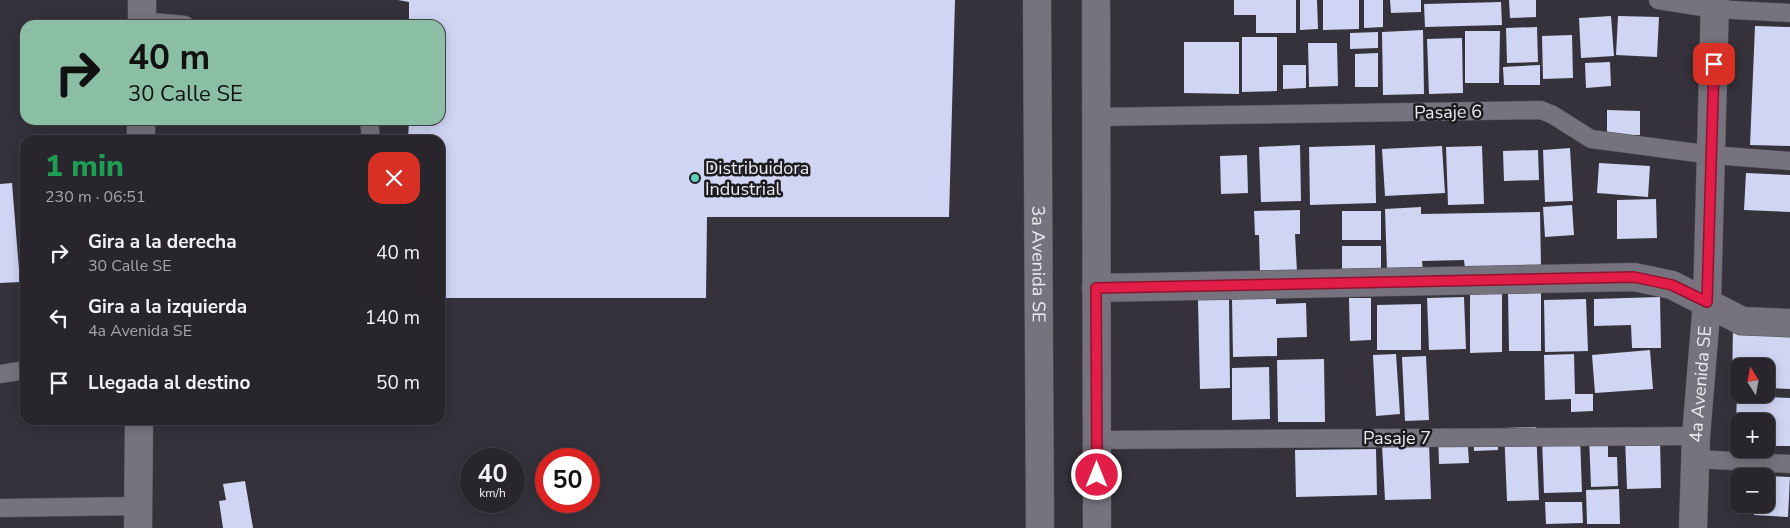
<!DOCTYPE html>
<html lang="es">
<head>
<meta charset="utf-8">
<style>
	body { margin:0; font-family:"Nunito Sans",sans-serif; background:#343238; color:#f1f3f6; height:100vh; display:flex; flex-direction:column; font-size:19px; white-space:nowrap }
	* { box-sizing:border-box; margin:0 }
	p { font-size:16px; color:#a5a5a9 }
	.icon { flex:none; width:28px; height:28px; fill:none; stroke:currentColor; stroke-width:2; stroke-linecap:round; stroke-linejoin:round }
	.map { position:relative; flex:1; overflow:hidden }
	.side { position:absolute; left:20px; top:135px; width:425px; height:290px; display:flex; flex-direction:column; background:#28262c; border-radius:15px; box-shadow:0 2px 12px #0003,0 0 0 1px #444348 }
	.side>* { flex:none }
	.banner { position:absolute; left:20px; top:20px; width:425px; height:105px; border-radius:15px; box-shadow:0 2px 12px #0003,0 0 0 1px #444348; background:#8abfa5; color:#111; overflow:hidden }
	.needle { width:32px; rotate:349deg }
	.tools { position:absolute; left:1730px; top:358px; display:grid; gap:10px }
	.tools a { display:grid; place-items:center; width:45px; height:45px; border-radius:10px; background:#28262c; box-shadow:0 2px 12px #0003,0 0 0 1px #444348; font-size:25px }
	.speed { position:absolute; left:460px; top:448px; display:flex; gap:10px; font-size:25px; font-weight:700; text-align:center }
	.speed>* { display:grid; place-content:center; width:65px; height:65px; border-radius:50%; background:#28262c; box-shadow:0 2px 12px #0003,0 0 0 1px #444348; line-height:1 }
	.speed small { font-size:12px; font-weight:400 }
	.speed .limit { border:8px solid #d22; background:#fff; color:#111 }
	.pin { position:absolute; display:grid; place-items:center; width:42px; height:42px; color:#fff; margin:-21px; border-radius:10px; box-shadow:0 2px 8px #0006 }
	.me { position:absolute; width:55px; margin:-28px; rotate:0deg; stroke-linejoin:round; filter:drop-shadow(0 0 4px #0008) }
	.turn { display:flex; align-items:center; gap:18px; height:105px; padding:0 25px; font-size:22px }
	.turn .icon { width:65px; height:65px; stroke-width:2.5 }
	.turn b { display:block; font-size:35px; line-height:42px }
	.round { display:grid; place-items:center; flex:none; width:52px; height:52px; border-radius:15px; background:#343238 }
	.summary { display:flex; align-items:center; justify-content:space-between; height:85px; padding:0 25px }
	h1 { font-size:30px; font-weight:800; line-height:38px; color:#1e9e55 }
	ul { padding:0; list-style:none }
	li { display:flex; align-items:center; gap:15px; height:65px; padding:0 25px }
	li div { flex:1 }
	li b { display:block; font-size:19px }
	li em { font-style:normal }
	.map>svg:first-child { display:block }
	.building { fill:#cfd5f3 }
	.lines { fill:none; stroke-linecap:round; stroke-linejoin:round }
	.service-casing { stroke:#535058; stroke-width:19 }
	.minor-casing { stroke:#535058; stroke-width:29 }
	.secondary-casing { stroke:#535058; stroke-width:29 }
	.service { stroke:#77737e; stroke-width:18 }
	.minor { stroke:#77737e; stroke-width:28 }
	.secondary { stroke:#77737e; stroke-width:28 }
	.route-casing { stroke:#92132f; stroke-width:12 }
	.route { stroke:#e11d48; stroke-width:9 }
	.poi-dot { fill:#5dceb8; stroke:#1c1b1f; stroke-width:2 }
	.labels { text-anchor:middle; stroke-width:5; stroke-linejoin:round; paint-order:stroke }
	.street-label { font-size:18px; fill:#eceaf0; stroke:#1c1b1f }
	.poi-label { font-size:18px; fill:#eceaf0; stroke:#1c1b1f; text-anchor:start }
</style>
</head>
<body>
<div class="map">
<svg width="1790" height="528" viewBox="0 0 1790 528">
	<rect width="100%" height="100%" fill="#35323b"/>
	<!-- building -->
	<path class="building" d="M398 0H955L949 217H707L706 298H440V140H408L409 120H440V25H409V2Z
		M1234 0H1296V33H1256V15H1234Z
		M1300 0H1317L1318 29 1300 30Z
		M1323 0H1359V29L1323 30Z
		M1364 0H1383V27L1364 28Z
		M1390 0H1421V12L1391 13Z
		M1509 0H1536V17L1510 18Z
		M1501 2 1502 25 1425 27 1424 4Z
		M1611 16 1614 56 1581 58 1579 18Z
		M1618 16 1659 17 1657 57 1616 55Z
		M1755 26 1790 27V146L1750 145Z
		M1537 27 1538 62 1507 63 1506 28Z
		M1423 30 1424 94 1383 95 1382 32Z
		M1465 31H1500L1499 83H1465Z
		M1378 32V48L1350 49V33Z
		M1572 35 1573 78 1543 79 1542 36Z
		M1242 37H1277V91L1242 92Z
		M1462 38 1463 93 1429 94 1427 39Z
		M1184 42H1239V94L1184 93Z
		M1308 43H1337L1338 86 1309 87Z
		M1378 53V87H1355V54Z
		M1610 62 1611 86 1586 88 1585 63Z
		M1283 65H1306V88L1283 89Z
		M1540 65V85H1504L1503 67Z
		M1607 110 1640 111V135H1607Z
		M1300 145 1301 201 1261 202 1259 147Z
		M1375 145 1376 203 1310 205 1309 147Z
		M1442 146 1445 193 1385 196 1382 149Z
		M1482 146 1484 204 1448 205 1446 147Z
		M1570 148 1573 201 1545 202 1543 150Z
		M1538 150 1539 180 1504 181 1503 151Z
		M1247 155 1248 193 1221 194 1220 156Z
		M1599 163 1650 166 1648 197 1597 193Z
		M1746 173 1790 175V212L1744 210Z
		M12 183 20 282 0 283V184Z
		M1656 199 1657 238 1617 239V200Z
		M1572 205 1574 235 1545 237 1543 207Z
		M1421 207V214L1540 212 1541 267 1465 269 1464 260 1422 261 1423 270H1387L1385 209Z
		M1300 210V234H1295L1297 272 1260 273 1259 235H1255L1254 211Z
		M1342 211H1381V240H1342Z
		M1342 246H1381V269H1342Z
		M1470 292H1502V352L1470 353Z
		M1508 292H1541V351H1509Z
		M1464 297 1466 349 1429 350 1427 298Z
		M1660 297 1661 348H1632L1631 325 1594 326V299Z
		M1276 298V304L1306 303 1307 337 1277 338V356L1233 357 1232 299Z
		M1349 298H1371V340L1350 341Z
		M1586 299 1588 351 1545 352 1544 300Z
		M1198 300H1229L1230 388 1200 389Z
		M1421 304V350H1377V305Z
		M1733 327 1790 328V389L1766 388V366H1739V388L1732 387Z
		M1650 350 1653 389 1595 393 1592 355Z
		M1396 354 1400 414 1376 416 1373 355Z
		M1574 354 1575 394H1593V411L1571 412V399L1545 400 1544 355Z
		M1426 356 1429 420 1405 421 1402 357Z
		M1324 359 1325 422H1278L1277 360Z
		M1269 367 1270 419 1232 420V368Z
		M1737 396 1790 398V446H1766V421H1739V445L1735 444Z
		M1536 427 1539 500 1507 501 1504 428Z
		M1467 431 1469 463 1439 464 1438 432Z
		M1498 432V450L1474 451 1473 433Z
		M1608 435V457H1617L1618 486 1591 487 1589 436Z
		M1580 436 1582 492 1544 493 1542 438Z
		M1660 437 1661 488 1627 489 1625 438Z
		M1429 443 1431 499 1385 500 1382 445Z
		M1376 449 1377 495 1296 497 1295 450Z
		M1766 476 1790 477 1788 517 1754 515 1755 504H1766Z
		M245 481 253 528H223L219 501 226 500 223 484Z
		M1619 489 1620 524H1587L1586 490Z
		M1545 502H1582L1583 523 1546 524Z"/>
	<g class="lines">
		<!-- service casing -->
		<g class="service-casing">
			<path id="service" d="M1658 0 1715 9 1790 13
				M142 21 185 25
				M1096 117 1541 110 1553 115 1591 139 1712 155 1790 161
				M369 120 371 140
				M0 374 25 370
				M1097 440 1696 436
				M1696 459 1790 464
				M0 508 138 506"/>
		</g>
		<!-- minor casing -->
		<g class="minor-casing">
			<g id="minor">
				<path d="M142 25V0"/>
				<path d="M141 140V120"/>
				<path d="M1096 288 1634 277 1672 285 1742 321 1790 323"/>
				<path d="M138 528 139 420"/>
				<path id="s1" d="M1693 528 1696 436 1707 302 1715 0"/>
			</g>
		</g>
		<!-- secondary casing -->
		<g class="secondary-casing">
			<g id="secondary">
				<path id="s2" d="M1037 0 1040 528"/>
				<path d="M1096 0 1097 528"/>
			</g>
		</g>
		<!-- service -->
		<use href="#service" class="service"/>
		<!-- minor -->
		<use href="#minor" class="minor"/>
		<!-- secondary -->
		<use href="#secondary" class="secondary"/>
	</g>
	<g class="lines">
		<!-- route casing -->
		<g class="route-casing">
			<path id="route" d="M1097 475 1096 288 1634 277 1672 285 1707 302 1714 64"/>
		</g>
		<!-- route -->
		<use href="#route" class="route"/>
	</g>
	<!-- markers -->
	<circle class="poi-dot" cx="695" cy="178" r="5"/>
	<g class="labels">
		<!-- street labels -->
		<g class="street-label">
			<text transform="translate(1448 112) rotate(-1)" y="6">Pasaje 6</text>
			<text dy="6" stroke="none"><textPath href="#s2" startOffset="264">3a Avenida SE</textPath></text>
			<text dy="6" stroke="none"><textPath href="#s1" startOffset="144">4a Avenida SE</textPath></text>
			<text x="1397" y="444">Pasaje 7</text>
		</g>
		<!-- poi labels -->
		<g class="poi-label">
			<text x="705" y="174">Distribuidora<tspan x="705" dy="21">Industrial</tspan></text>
		</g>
	</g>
</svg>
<div class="tools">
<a><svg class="needle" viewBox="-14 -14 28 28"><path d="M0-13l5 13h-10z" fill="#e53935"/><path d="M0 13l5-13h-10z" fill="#a5a5a9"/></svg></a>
<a>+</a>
<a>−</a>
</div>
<div class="speed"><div>40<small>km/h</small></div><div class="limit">50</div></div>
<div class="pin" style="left:1714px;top:64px;background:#d93025"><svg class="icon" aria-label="arrive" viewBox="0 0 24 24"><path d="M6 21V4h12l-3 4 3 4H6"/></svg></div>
<svg class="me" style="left:1097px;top:475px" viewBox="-20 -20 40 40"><circle r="17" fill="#e11d48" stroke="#fff" stroke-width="3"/><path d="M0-11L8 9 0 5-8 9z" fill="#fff"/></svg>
<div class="banner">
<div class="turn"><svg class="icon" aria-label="right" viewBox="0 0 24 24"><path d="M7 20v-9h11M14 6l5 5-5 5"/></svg><div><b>40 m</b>30 Calle SE</div></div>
</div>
<section class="side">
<div class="summary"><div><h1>1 min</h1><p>230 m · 06:51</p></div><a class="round" style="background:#d93025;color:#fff"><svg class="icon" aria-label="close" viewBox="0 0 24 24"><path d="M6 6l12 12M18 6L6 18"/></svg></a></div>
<ul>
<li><svg class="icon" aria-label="right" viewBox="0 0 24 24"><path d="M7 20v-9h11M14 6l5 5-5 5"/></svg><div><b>Gira a la derecha</b><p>30 Calle SE</p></div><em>40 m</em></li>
<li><svg class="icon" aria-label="left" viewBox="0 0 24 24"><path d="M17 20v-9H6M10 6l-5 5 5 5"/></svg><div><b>Gira a la izquierda</b><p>4a Avenida SE</p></div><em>140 m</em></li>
<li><svg class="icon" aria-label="arrive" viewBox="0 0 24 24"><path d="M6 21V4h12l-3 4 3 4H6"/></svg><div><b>Llegada al destino</b></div><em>50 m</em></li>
</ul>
</section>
</div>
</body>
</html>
